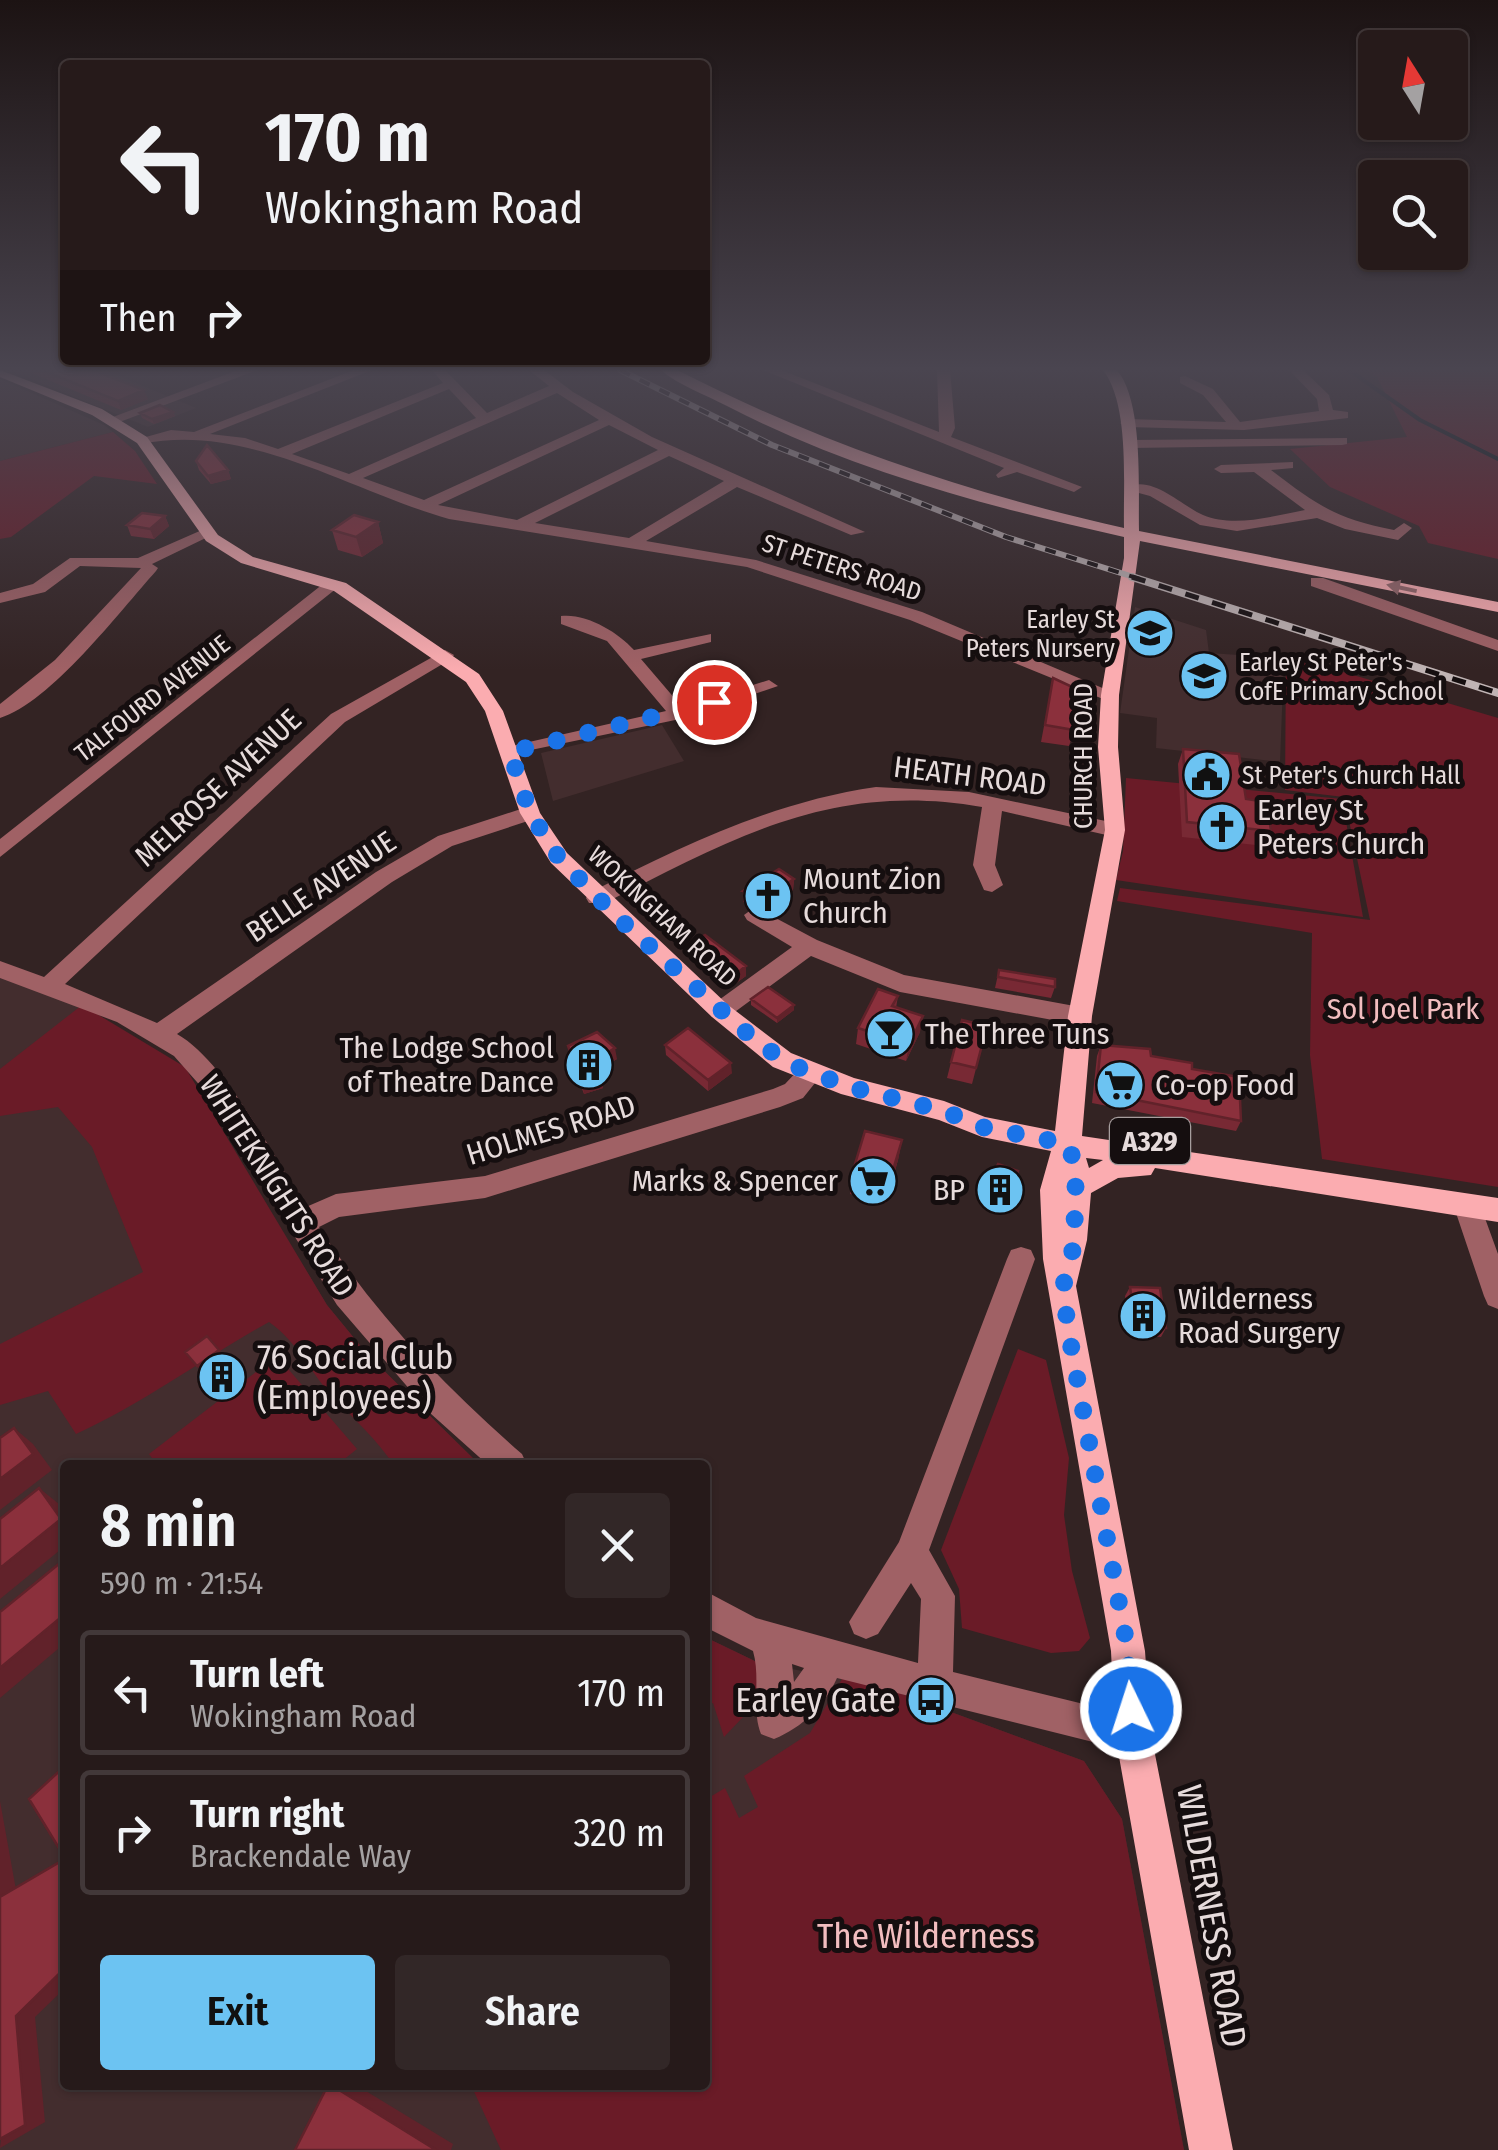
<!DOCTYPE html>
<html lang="en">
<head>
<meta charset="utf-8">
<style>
	body { margin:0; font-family:"Fira Sans Condensed",sans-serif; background:#322727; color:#f1f3f6; height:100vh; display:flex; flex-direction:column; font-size:38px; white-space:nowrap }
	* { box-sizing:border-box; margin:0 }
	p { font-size:32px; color:#a4a1a2 }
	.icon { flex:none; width:55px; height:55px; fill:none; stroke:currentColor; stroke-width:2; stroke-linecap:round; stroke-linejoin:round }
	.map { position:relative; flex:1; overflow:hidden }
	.side { position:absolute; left:60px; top:1460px; width:650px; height:630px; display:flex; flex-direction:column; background:#261a1a; border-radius:10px; box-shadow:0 2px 8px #0004,0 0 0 2px #423839 }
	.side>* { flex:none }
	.top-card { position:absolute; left:60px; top:60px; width:650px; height:305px; border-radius:10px; box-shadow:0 2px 8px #0004,0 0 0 2px #423839; background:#261a1a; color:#f1f3f6; overflow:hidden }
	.needle { width:65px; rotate:349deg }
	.controls { position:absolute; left:1358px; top:30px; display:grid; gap:20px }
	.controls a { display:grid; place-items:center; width:110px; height:110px; border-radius:10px; background:#261a1a; box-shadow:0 2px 8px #0004,0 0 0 2px #423839; font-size:50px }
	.pin { position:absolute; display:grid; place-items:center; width:85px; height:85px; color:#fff; margin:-42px; border:5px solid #fff; border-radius:50%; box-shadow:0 2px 10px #0007 }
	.me { position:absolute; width:110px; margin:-55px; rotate:356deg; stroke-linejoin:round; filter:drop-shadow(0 0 8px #0008) }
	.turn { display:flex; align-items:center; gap:35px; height:210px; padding:0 40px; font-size:45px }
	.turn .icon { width:130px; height:130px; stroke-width:2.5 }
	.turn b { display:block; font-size:70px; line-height:85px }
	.then { display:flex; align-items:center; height:95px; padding:0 40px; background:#0003; gap:20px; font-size:38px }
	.round { display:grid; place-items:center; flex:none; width:105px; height:105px; border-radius:10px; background:#322727 }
	.head { display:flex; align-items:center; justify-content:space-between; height:170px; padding:0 40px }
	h1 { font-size:60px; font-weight:600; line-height:75px }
	.button { display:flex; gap:20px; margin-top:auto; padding:20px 40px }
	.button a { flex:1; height:115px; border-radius:10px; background:#6cc3f2; color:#111; font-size:40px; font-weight:600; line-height:115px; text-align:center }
	.button a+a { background:#322727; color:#f1f3f6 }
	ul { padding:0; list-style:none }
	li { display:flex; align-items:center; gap:30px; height:125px; margin:0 20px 15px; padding:0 20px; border:5px solid #423839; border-radius:10px }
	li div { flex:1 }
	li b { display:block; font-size:38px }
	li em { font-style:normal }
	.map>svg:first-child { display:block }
	.built { fill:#432d2e }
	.green { fill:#6a1b27 }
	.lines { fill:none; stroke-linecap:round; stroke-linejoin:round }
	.stream { stroke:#0a181f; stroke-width:4 }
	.minor { fill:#a06165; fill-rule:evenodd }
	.major { fill:#fbacb0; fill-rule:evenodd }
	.rail-far1-casing { stroke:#c0b4b4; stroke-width:6 }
	.rail-casing { stroke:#c0b4b4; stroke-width:8 }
	.rail-far1 { stroke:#150e0f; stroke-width:4; stroke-dasharray:11; stroke-linecap:butt }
	.rail { stroke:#150e0f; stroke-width:5; stroke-dasharray:14; stroke-linecap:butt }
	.wall { fill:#782934 }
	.shaded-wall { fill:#61222a }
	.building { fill:#8b303c; stroke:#61222a; stroke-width:2.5 }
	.oneway { fill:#946568 }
	.route { stroke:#1a73e8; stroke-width:18; stroke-dasharray:0 32.4 }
	.labels { text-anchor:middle; stroke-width:10; stroke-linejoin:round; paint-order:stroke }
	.far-street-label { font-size:25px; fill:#e6dbdb; stroke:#150e0f }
	.far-poi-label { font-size:25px; fill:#e6dbdb; stroke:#150e0f; text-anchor:start }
	.shield { fill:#150e0f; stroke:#a79e9e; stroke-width:2.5 }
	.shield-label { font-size:28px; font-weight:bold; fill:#e6dbdb }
	.street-label { font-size:30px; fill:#e6dbdb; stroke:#150e0f }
	.poi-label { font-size:30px; fill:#e6dbdb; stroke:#150e0f; text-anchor:start }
	.park-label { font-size:30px; fill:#f2bdbf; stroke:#150e0f }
	.near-poi-label { font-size:35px; fill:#e6dbdb; stroke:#150e0f; text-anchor:start }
	.near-street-label { font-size:35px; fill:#e6dbdb; stroke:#150e0f }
	.near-park-label { font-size:35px; fill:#f2bdbf; stroke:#150e0f }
</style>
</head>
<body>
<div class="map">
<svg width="1498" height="2150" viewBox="0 0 1498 2150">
	<rect width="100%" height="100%" fill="#332323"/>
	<!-- built -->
	<path class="built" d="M9 370H105L196 408 148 427Z
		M0 379 104 425 113 432 0 461Z
		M1135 607 1206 630 1209 653 1284 658 1280 762 1156 748 1157 718 1120 713Z
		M662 725 684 761 553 801 541 753Z
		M0 969 92 1009 202 1100 327 1305 368 1355 480 1465H65V2085H705V1637L759 1663 878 1685 1084 1761 1122 1819 1184 2150H0Z"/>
	<!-- green -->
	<path class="green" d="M1367 370H1498V559L1428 543 1419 526 1330 487 1290 449 1407 437 1377 377Z
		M113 432 135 451 157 484 94 476 11 537 0 539V461Z
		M1286 655 1498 718V1187L1322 1159 1310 1055 1312 933 1117 901 1120 888 1370 920 1344 797 1285 790Z
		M1126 778 1342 799 1363 917 1116 880 1123 851Z
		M82 1005 185 1067 327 1305 368 1355 480 1465H394C376 1439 357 1422 336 1400 311 1375 299 1343 269 1322 202 1359 146 1402 76 1434L48 1391 0 1405V1344L143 1272 92 1147 58 1107 0 1116V1069Z
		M1018 1349 1046 1360 1069 1458 1064 1515 1072 1571 1090 1638 1079 1651 1051 1653 962 1628 959 1589 941 1550Z
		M277 1356 357 1449 337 1465H157L149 1454Z
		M705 1637 759 1663 763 1696 724 1737 713 1703 705 1706Z
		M842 1679 878 1685 1084 1761 1122 1819 1184 2150H501L471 2085H705V1800L725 1788 739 1818 758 1807 744 1776 810 1733Z"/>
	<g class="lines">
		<!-- stream -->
		<path class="stream" d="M1349 370 1420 420 1498 459"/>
		<!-- minor -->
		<path class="minor" d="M238 370H257L117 423 105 420Z
			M354 370H372L210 434 245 438 278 449 443 383 432 370H445L487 413 549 386 529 370H544L573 392 652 437 865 532 851 535 737 487 646 541 756 560 922 612 1119 695 1117 699H1103L910 620 747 567 449 519C353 492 247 422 142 444L135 440 171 430 194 432ZM449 389 476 418 349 474 292 454ZM557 393 599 420 424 500 363 478ZM609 425 658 450 517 520 438 505ZM669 456 724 481 629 538 535 523Z
			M763 370H781L939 432 937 370H950L955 428 951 437 1082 487 1074 492 1017 472 998 478 996 475 1004 468Z
			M1289 370H1303L1329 395 1333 410 1348 412V418L1244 430 1127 427 1120 423 1127 419 1226 422 1203 395 1180 383V377L1185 376 1213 389 1240 422 1319 411 1317 399Z
			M1347 438V444L1342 445 1130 448 1123 444 1130 440Z
			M1293 462V468L1271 470C1317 505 1336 519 1394 530L1404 523 1412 528 1398 540 1345 529 1317 518 1237 531 1200 525 1150 496 1124 489C1150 472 1180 505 1203 515 1234 528 1273 516 1305 510L1254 472 1221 473 1214 469 1221 465Z
			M202 530 216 533 152 564 158 568 156 571C120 611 50 703 0 718V704L55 660 141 568 80 566 45 592 0 603V593L33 584 70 558H138Z
			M1311 578H1323L1498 640V651L1311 586Z
			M328 580 342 584 0 857V839Z
			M561 616C586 613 618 632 634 650L711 634V642L641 659 682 707 769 680 778 686 685 718 502 756V748L666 711 607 641 561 624Z
			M445 650 454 655 451 659 345 722 65 984 157 1023 376 872 438 836 530 806 537 808V818L452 846 392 882 177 1034C226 1062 274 1158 306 1207L336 1194 485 1176 773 1089 785 1084 802 1066H820L823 1073 803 1098 780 1107 485 1198 339 1217 319 1227C375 1314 444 1386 522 1454L527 1465H488L430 1413 337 1305 204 1090 174 1056 117 1022 0 978V961L44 977 331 714Z
			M876 787 969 792 1115 823 1125 830 1115 837 1002 811 995 865 1003 885 992 892 984 890 973 865 982 807C832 781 734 838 605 903H589L586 898 589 893C683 846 772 802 876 787Z
			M755 907 817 940 904 975 1080 1007 1092 1016 1080 1025 900 992 811 956 728 1017H712L708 1011 712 1005 792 947 747 920 744 915Z
			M1468 1195 1478 1199 1498 1254V1309L1488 1305 1484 1296 1454 1207 1458 1199Z
			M1021 1247 1031 1250 1035 1259 929 1550 955 1596 953 1672 1133 1716 1146 1721 1151 1734 1146 1747 1133 1752 837 1678C824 1706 803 1727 774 1739L761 1734C751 1708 761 1679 753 1651L705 1627V1591L756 1618 918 1663 921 1599 911 1583 878 1634 866 1639 854 1634 849 1622 899 1542 1007 1259 1011 1250ZM792 1664 804 1668 794 1682Z"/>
		<!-- major -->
		<path class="major" d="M0 370 102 409 147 437 218 535 253 557 346 583 479 674 503 711 540 813 567 853 728 1005 791 1053 854 1078 944 1101 985 1117 1055 1131 1068 1016 1105 830 1098 747 1101 695 1124 558V537C988 507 851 470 727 406 706 395 678 385 661 370H677C820 443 967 493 1124 528 1123 484 1130 405 1103 370H1117C1144 403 1138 489 1139 531L1498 602V612L1140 541 1119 695 1118 747 1125 830 1092 1016 1082 1136 1498 1198V1222L1155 1168 1151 1175 1118 1178 1091 1193 1087 1240 1076 1286 1145 1651 1151 1734 1233 2150H1189L1115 1734 1111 1651 1043 1259 1040 1190 1051 1151 982 1137 939 1120 841 1094 773 1067 712 1017 551 863 520 813 485 711 466 682 334 591 241 563 206 541 137 443 92 415 0 377ZM1086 1158 1103 1160 1089 1168Z"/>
		<!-- rail-far1 casing -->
		<g class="rail-far1-casing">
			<path id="rail-far1" d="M620 370 772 445 1006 537 1140 579"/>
		</g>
		<!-- rail casing -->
		<g class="rail-casing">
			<path id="rail" d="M1132 577 1498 693"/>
		</g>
		<!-- rail-far1 -->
		<use href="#rail-far1" class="rail-far1"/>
		<!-- rail -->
		<use href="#rail" class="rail"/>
	</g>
	<!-- wall -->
	<path class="wall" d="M24 370H93L148 399 121 410Z
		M173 412 175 416 154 424 142 418 140 413Z
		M196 461 228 470 231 479 211 484 199 470Z
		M165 516 169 526 154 539 131 536 127 525Z
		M378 522 383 543 362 557 338 550 332 530Z
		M1053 678 1074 730 1069 746 1041 742Z
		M1183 749 1271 831 1265 846 1182 837 1178 764Z
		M794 879 793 890 766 908 743 902V891Z
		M688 945 746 976 729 988 689 954Z
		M999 970 1055 987 1051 998 995 988Z
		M898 996 896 1008 920 1032 906 1061 856 1044 858 1028Z
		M751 999 794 1005V1010L777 1023 751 1005Z
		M987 1026 972 1084 947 1078 951 1062Z
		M665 1045 732 1073 708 1091 666 1055Z
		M1101 1045 1192 1069 1241 1121 1236 1131 1092 1103 1097 1056Z
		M568 1046 617 1059 598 1070 601 1077 603 1088 584 1094 570 1057Z
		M902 1140 898 1160 886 1203 850 1194 852 1174Z
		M1015 1181 1005 1207 985 1199 987 1189Z
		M1130 1287 1166 1328 1161 1337 1131 1335 1125 1296Z"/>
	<!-- shaded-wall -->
	<path class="shaded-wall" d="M144 390 148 399 121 410 118 401Z
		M173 412 175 416 154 424 152 419Z
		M228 470 231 479 211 484 208 476Z
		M165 516 169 526 154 539 150 529Z
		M378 522 383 543 362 557 356 537Z
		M794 879 793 890 766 908V897Z
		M746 966V976L729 988V979Z
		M794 1005V1010L777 1023V1018Z
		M923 1016 920 1032 906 1061 909 1045Z
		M615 1048 617 1059 595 1072 593 1061Z
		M731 1063 732 1073 708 1091V1080Z
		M601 1077 603 1088 584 1094 582 1083Z
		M902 1140 898 1160 886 1203 889 1183Z
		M219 1350 238 1376 218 1392 197 1366Z
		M14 1428 33 1444 52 1470 0 1510V1479Z
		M39 1488 59 1504 65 1512V1546L0 1599V1568Z
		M65 1614V1643L0 1698V1668Z
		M0 1801 18 1901 0 1898Z
		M65 1968V1988L35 2017 45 2122 0 2148 16 2016Z
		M331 2085H356L453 2144 451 2150H436Z"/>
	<!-- building -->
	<path class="building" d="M42 370H93L144 390 118 401Z
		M160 405 173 412 152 419 140 413Z
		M207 445 228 470 208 476 196 461Z
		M142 513 165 516 150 529 127 525Z
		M354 515 378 522 356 537 332 530Z
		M1053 678 1081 691 1074 730 1045 725Z
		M1183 749 1239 754 1246 799 1267 802 1271 831 1187 822Z
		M779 869 794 879 766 897 743 891Z
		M705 935 746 966 729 979 688 945Z
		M999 970 1055 979V987L998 977Z
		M768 987 794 1005 777 1018 751 999Z
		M878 989 898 996 892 1006 923 1016 909 1045 858 1028Z
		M962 1020 987 1026 976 1068 951 1062Z
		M688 1028 731 1063 708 1080 665 1045Z
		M597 1032 615 1048 593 1061 601 1077 582 1083 568 1046Z
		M1101 1045 1150 1049 1151 1056 1192 1063V1069L1239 1077 1241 1121 1096 1092Z
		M865 1131 902 1140 889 1183 852 1174Z
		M998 1164 1018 1171 1008 1197 987 1189Z
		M1130 1287 1160 1288 1166 1328 1136 1326Z
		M207 1336 219 1350 197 1366 185 1352Z
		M14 1428 33 1454 0 1479V1438Z
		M39 1488 61 1519 0 1568V1519Z
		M65 1559V1614L0 1668V1612Z
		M65 1766V1858L29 1799Z
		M65 1859V1968L16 2016 25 2125 0 2139V1897Z
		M328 2085H331L436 2150H295Z"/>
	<!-- one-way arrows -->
	<defs><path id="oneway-solid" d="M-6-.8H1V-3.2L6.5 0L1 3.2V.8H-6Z" transform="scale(2.5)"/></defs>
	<use class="oneway" href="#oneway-solid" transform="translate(1402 588) rotate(-168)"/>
	<!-- sky -->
	<linearGradient id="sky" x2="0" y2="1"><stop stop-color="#1c1313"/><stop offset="0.55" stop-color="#4a4550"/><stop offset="1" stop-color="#4a4550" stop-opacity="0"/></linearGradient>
	<rect width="1498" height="671" fill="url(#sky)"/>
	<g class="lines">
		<!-- route -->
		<path class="route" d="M714 702 510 752 530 813 559 858 616 916 758 1043 792 1065 850 1087 944 1111 982 1127 1068 1144 1076 1168 1074 1245 1064 1283 1067 1324 1128 1651 1131 1709"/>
	</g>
	<!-- icons -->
	<defs>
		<g id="school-disc" transform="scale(2.5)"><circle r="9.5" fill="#6cc3f2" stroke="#150e0f"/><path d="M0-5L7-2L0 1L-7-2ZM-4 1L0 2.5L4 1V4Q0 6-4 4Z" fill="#111"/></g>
		<g id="civic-disc" transform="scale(2.5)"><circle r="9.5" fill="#6cc3f2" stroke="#150e0f"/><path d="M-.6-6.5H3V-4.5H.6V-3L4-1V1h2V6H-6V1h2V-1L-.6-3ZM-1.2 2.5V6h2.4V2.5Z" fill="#111"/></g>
		<g id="church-disc" transform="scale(2.5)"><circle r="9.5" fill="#6cc3f2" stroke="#150e0f"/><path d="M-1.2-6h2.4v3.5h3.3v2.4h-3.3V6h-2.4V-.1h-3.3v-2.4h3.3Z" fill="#111"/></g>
		<g id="bar-disc" transform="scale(2.5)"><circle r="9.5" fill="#6cc3f2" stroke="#150e0f"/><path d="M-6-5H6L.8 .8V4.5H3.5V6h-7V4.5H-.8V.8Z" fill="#111"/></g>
		<g id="building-disc" transform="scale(2.5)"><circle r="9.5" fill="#6cc3f2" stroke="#150e0f"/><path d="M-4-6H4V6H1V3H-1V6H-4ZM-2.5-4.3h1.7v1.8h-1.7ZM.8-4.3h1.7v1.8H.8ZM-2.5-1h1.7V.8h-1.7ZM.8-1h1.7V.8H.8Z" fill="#111"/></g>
		<g id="supermarket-disc" transform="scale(2.5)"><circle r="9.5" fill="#6cc3f2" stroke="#150e0f"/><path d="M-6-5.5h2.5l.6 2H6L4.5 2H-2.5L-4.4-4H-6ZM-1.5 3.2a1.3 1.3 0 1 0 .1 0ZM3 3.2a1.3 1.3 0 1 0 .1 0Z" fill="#111"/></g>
		<g id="bus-disc" transform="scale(2.5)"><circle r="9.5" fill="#6cc3f2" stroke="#150e0f"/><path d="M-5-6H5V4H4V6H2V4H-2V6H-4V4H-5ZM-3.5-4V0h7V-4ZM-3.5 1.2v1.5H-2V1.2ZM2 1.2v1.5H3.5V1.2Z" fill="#111"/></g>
	</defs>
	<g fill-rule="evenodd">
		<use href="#school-disc" x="1150" y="633"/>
		<use href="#school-disc" x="1204" y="676"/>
		<use href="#civic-disc" x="1207" y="775"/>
		<use href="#church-disc" x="1222" y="827"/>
		<use href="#church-disc" x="768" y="896"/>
		<use href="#bar-disc" x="890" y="1034"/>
		<use href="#building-disc" x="589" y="1065"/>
		<use href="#supermarket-disc" x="1120" y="1085"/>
		<use href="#supermarket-disc" x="873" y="1181"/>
		<use href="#building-disc" x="1000" y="1190"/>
		<use href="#building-disc" x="1143" y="1316"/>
		<use href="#building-disc" x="222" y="1377"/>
		<use href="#bus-disc" x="931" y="1700"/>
	</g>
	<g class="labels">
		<!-- far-street labels -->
		<g class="far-street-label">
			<text transform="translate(842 567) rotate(18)" y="9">ST PETERS ROAD</text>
			<text transform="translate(152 698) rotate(-38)" y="9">TALFOURD AVENUE</text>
			<text transform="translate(1083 756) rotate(-90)" y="9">CHURCH ROAD</text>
			<text transform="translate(663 916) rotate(43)" y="9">WOKINGHAM ROAD</text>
		</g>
		<!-- far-poi labels -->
		<g class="far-poi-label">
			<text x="1115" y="628" text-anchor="end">Earley St<tspan x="1115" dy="29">Peters Nursery</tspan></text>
			<text x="1239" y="671">Earley St Peter's<tspan x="1239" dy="29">CofE Primary School</tspan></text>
			<text x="1242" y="784">St Peter's Church Hall</text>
		</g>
		<!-- shield labels -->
		<rect class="shield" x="1110" y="1118" width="80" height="46" rx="8"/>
		<g class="shield-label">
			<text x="1150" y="1151">A329</text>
		</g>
		<!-- street labels -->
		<g class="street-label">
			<text transform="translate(970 776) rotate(7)" y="10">HEATH ROAD</text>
			<text transform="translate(218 788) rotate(-43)" y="10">MELROSE AVENUE</text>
			<text transform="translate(321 887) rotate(-34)" y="10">BELLE AVENUE</text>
			<text transform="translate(551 1130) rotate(-17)" y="10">HOLMES ROAD</text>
			<text transform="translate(277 1186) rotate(57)" y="10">WHITEKNIGHTS ROAD</text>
		</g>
		<!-- poi labels -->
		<g class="poi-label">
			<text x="1257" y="820">Earley St<tspan x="1257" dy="34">Peters Church</tspan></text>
			<text x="803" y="889">Mount Zion<tspan x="803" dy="34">Church</tspan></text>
			<text x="925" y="1044">The Three Tuns</text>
			<text x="554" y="1058" text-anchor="end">The Lodge School<tspan x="554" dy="34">of Theatre Dance</tspan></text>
			<text x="1155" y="1095">Co-op Food</text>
			<text x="838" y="1191" text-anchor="end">Marks &amp; Spencer</text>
			<text x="965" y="1200" text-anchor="end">BP</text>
			<text x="1178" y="1309">Wilderness<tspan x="1178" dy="34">Road Surgery</tspan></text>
		</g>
		<!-- park labels -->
		<g class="park-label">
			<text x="1403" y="1019">Sol Joel Park</text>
		</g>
		<!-- near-poi labels -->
		<g class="near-poi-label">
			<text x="257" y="1369">76 Social Club<tspan x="257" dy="40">(Employees)</tspan></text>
			<text x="896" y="1712" text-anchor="end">Earley Gate</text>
		</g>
		<!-- near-street labels -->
		<g class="near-street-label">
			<text transform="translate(1212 1916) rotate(80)" y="12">WILDERNESS ROAD</text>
		</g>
		<!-- near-park labels -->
		<g class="near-park-label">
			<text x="926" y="1948">The Wilderness</text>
		</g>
	</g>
</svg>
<div class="controls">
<a><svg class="needle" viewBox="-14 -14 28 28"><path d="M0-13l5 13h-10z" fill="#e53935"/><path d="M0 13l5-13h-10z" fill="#a4a1a2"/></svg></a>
<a><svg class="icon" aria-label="search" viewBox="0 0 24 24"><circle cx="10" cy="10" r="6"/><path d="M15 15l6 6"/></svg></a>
</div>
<div class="pin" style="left:714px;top:702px;background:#d93025"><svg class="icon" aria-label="arrive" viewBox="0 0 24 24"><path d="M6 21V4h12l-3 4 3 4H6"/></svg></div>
<svg class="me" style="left:1131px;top:1709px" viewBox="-20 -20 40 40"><circle r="17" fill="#1a73e8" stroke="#fff" stroke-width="3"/><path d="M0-11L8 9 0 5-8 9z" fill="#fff"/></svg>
<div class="top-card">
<div class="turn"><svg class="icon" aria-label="left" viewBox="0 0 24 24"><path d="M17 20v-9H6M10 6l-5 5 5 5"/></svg><div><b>170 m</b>Wokingham Road</div></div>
<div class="then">Then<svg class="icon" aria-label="right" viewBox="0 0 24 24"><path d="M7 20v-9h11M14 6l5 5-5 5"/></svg></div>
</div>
<section class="side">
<div class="head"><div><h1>8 min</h1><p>590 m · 21:54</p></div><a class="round"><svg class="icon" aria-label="close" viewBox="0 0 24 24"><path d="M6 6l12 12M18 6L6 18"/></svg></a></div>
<ul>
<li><svg class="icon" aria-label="left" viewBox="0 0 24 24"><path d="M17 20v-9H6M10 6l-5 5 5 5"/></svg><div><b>Turn left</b><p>Wokingham Road</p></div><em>170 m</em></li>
<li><svg class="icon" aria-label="right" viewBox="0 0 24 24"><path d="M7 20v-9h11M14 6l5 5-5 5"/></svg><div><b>Turn right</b><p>Brackendale Way</p></div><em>320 m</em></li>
</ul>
<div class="button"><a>Exit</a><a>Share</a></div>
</section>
</div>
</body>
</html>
